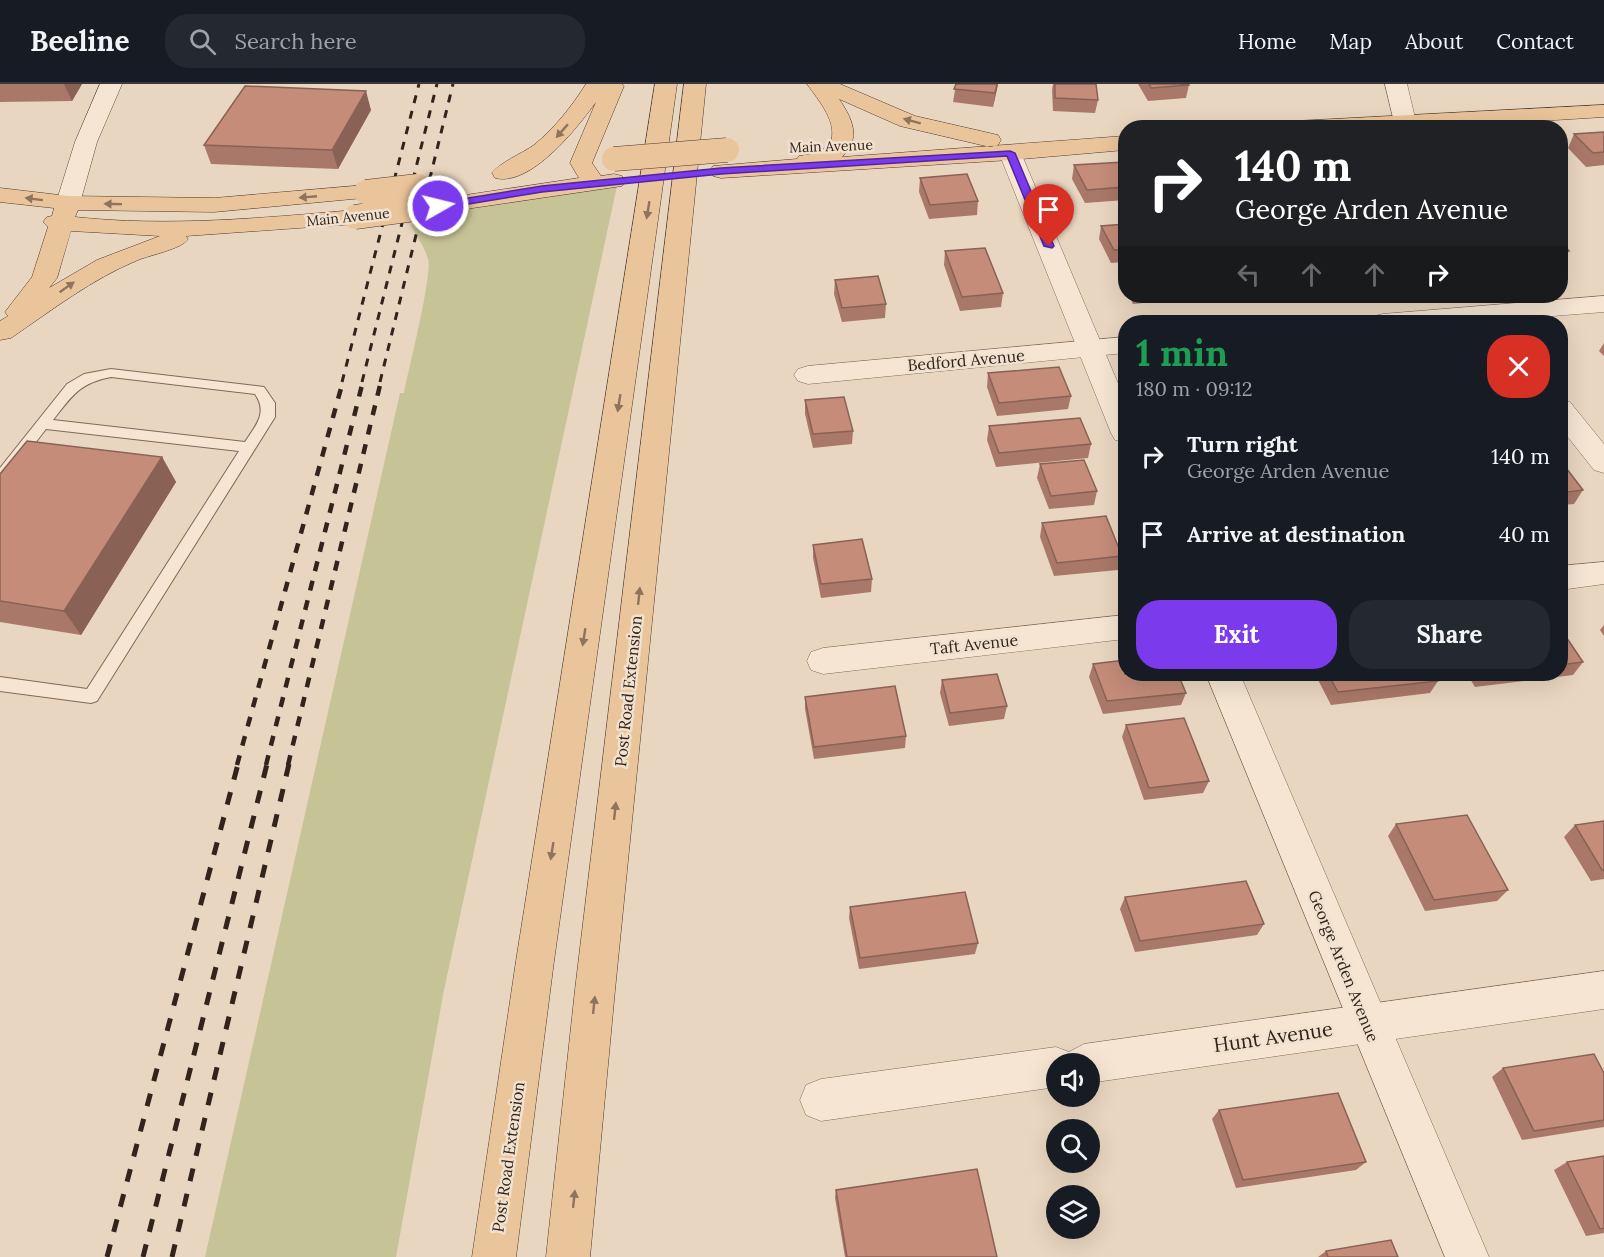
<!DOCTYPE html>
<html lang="en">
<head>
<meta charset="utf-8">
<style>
	body { margin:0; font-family:Lora,serif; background:#242831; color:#f1f3f6; height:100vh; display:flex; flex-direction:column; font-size:22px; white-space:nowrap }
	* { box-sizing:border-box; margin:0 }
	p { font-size:20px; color:#9ea1a6 }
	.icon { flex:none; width:33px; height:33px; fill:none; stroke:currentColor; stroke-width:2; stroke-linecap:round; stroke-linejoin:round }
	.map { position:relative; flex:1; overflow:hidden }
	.details { position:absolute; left:1118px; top:231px; width:450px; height:366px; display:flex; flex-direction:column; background:#171b24; border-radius:24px; box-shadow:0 6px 24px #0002 }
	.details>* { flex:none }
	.hud { position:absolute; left:1118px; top:36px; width:450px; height:183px; border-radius:24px; box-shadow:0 6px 24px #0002; background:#202124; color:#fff; overflow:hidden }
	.buttons { position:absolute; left:1046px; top:969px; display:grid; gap:12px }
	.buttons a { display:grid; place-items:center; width:54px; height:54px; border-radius:50%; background:#171b24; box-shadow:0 6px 24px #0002; font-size:30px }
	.pin { position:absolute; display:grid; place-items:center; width:51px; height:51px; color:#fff; margin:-62px -26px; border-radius:50% 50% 50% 0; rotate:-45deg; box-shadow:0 0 6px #0007 }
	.pin .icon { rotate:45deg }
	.me { position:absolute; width:66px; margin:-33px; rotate:82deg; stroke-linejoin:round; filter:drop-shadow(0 0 4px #0008) }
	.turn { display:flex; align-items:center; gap:21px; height:126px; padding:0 18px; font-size:27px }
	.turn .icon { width:78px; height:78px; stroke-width:2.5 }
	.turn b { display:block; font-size:42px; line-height:51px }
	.lanes { display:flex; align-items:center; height:57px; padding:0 18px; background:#0003; justify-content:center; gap:30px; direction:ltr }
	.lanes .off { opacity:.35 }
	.round { display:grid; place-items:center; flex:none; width:63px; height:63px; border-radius:24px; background:#242831 }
	.headline { display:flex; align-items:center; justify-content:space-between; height:102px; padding:0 18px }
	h1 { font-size:36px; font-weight:700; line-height:45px; color:#1e9e55 }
	.action { display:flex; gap:12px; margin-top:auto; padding:12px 18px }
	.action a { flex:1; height:69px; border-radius:24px; background:#7c3aed; color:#fff; font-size:24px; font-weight:700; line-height:69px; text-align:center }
	.action a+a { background:#242831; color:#f1f3f6 }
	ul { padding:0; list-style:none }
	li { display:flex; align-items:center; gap:18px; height:78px; padding:0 18px }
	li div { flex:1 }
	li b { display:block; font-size:22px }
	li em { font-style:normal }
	header { display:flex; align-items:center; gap:36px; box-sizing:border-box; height:84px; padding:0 30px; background:#171b24; border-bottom:2px solid #363941 }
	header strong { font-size:28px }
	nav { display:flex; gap:33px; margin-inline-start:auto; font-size:21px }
	.search { width:420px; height:54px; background:#242831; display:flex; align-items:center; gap:15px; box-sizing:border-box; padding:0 21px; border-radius:24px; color:#9ea1a6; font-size:22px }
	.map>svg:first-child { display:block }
	.green { fill:#c6c396 }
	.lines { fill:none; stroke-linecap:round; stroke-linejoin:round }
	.service-casing { stroke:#81685a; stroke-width:2 }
	.minor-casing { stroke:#81685a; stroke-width:1 }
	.tertiary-casing { stroke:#81685a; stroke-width:1 }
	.secondary-casing { stroke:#62493d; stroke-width:1 }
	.primary-casing { stroke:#4f382e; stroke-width:1 }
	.service { fill:#f5e5d2; fill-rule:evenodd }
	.minor { fill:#f5e5d2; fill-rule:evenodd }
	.tertiary { fill:#f5e5d2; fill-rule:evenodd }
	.secondary { fill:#f5e5d2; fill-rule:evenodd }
	.primary { fill:#eac49a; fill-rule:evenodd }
	.rail-far2 { stroke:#32231d; stroke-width:3; stroke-dasharray:8 8; stroke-linecap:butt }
	.rail-far1 { stroke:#32231d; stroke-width:4.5; stroke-dasharray:10 10; stroke-linecap:butt }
	.rail { stroke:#32231d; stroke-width:5; stroke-dasharray:13 13; stroke-linecap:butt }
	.primary-bridge-casing { stroke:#4f382e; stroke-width:25; stroke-linecap:butt }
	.primary-bridge { stroke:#eac49a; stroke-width:24 }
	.wall { fill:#a97868 }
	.shaded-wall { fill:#896255 }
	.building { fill:#c48c79; stroke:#896255; stroke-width:1.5 }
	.oneway { fill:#8e745c }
	.route { fill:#7c3aed; stroke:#51269a; stroke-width:1.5 }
	.labels { text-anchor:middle; stroke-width:5; stroke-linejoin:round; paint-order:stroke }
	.far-street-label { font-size:14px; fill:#32231d; stroke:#f1e2cf }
	.street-label { font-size:16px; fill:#32231d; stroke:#f1e2cf }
	.near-street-label { font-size:20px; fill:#32231d; stroke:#f1e2cf }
</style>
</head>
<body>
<header>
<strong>Beeline</strong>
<div class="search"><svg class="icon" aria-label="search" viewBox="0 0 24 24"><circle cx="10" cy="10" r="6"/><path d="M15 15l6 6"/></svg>Search here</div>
<nav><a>Home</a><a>Map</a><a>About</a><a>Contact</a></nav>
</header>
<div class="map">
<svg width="1604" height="1173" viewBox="0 0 1604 1173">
	<rect width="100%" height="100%" fill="#e9d6c0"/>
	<!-- green -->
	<path class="green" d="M617 102 443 911 396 1173H205L400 309H404C408 288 433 189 428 175 425 163 416 152 411 141L458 124Z"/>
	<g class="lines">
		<!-- service casing -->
		<g class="service-casing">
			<path id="service" d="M111 285 264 303 275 319V333L97 617 91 619 0 607V593L87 605 239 367 46 345 5 398 0 399V384L67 300 84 290ZM111 293 255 310C268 329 256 341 245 358L53 336C72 312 79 299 111 293Z"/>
		</g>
		<!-- minor casing -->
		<g class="minor-casing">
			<path id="minor" d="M1385 0H1407L1416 38 1413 43 1401 44 1394 38Z
				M1604 212V228L1474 238H1370L1374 232 1383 230Z
				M1125 253V269L808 300 798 297 794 291 798 285 808 282Z
				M1560 315 1570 318 1604 360V389L1594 386 1560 343Z
				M1604 478V500L1560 506V482Z
				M1125 531V555L823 590 811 586 807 577 811 568 823 564Z
				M1604 887V925L1089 999V980H1056V1003L821 1037 806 1031 800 1016 806 1001 821 995 1056 963 1069 968 1084 960Z"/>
		</g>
		<!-- tertiary casing -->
		<g class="tertiary-casing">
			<path id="tertiary" d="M1010 62 1018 64 1021 69 1125 316V358L1115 356 1111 349 999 69 1002 64Z
				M1206 590H1240L1489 1173H1445Z"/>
		</g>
		<!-- secondary casing -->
		<g class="secondary-casing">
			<path id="secondary" d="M100 0H122L97 58 80 119 76 124 68 126 60 124 56 119 75 58Z"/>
		</g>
		<!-- primary casing -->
		<g class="primary-casing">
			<path id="primary" d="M586 0H622L624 2 592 79 601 92 614 90 622 92 626 97 622 102 459 126 451 124 447 119 451 114 459 112 579 94 570 79 596 18C577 44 531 103 495 94L492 89C499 79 523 69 534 61 555 44 572 22 586 0Z
				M655 0H677L554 877 516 1173H472L516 877Z
				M684 0H706L615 906 590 1173H546L575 906Z
				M807 0H840L915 32 998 51 1001 56 998 61 990 63 900 42 839 15C852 34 862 54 842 73L1125 52V66L1010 76 721 94 713 92 710 87 713 82 797 75 799 72 818 69 830 60C839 39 819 17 807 0Z
				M1604 21V33L1424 44H1285L1288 39 1296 37Z
				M366 101 374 103 378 108 374 113 214 128 78 126 75 133C168 143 262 134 355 126L363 128 367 133 363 138 355 140 186 152 188 155C182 165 150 171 138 176 92 195 52 226 11 254L0 256V237L8 232 5 228 32 193 48 143 43 138 47 133 52 132 54 124 0 118V104L68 112 214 114ZM71 147 160 152 97 176 49 204 57 194Z"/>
		</g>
		<!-- service -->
		<use href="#service" class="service"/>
		<!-- minor -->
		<use href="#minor" class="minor"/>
		<!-- tertiary -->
		<use href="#tertiary" class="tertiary"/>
		<!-- secondary -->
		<use href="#secondary" class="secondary"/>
		<!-- primary -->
		<use href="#primary" class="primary"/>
		<!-- rail-far2 -->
		<path class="rail-far2" d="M342 298 419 0
			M362 298 437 0
			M380 298 453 0"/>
		<!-- rail-far1 -->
		<path class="rail-far1" d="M237 681 343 297
			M266 681 363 297
			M288 681 381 297"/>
		<!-- rail -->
		<path class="rail" d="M107 1173 238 680
			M143 1173 267 680
			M172 1173 289 680"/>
		<!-- primary-bridge casing -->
		<g class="primary-bridge-casing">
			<path id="primary-bridge" d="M614 75 727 66
				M366 108 418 102
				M355 133 459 119"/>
		</g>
		<!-- primary-bridge -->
		<use href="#primary-bridge" class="primary-bridge"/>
	</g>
	<!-- wall -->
	<path class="wall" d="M0 0H82L72 17 0 18Z
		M956 0H998L993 23 953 18Z
		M1053 0H1096L1098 16 1095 29 1053 27 1052 6Z
		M1138 0H1188L1189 1 1186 14 1148 17Z
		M371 26 338 85 211 80 204 61Z
		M1604 48V81L1586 83 1568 64 1574 50Z
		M1125 79V116L1085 119 1072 95 1074 81Z
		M920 94 978 117 977 131 929 135 919 108Z
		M1125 140V178L1111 179 1099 155 1101 142Z
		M1560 157 1569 167 1562 180H1560Z
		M945 167 1003 209 1001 223 960 227 944 181Z
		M1124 182H1125V203L1121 196Z
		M835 196 886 220 885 234 842 238 834 210Z
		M1129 212H1186L1185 215 1133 220Z
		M1604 259V272L1599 267Z
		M988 289 1071 312 1068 325 997 332 987 303Z
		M805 316 853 347 852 360 813 364 805 330Z
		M989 342 1091 360 1088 374 996 383 987 356Z
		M162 373 176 398 81 551 0 538V390Z
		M1560 376 1583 406 1574 420 1560 421Z
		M1040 380 1097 407 1094 421 1049 425 1037 394Z
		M1042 439 1122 472 1118 486 1054 492 1040 453Z
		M813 461 872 495 871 508 821 514 813 474Z
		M1604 541V552L1600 546Z
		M1560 544 1583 578 1573 591 1475 603 1467 590H1560Z
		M1093 580 1186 609 1181 621 1103 630 1089 593Z
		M1315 590H1434L1438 597 1430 609 1331 621Z
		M942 596 1007 622 1004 635 949 642 940 609Z
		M805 613 906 652 905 664 814 675 805 625Z
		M1126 641 1209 697 1203 709 1144 716 1122 653Z
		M1604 737V795L1591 797 1564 753 1575 741Z
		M1396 740 1508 806 1497 817 1425 827 1388 752Z
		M1125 813 1264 840 1257 851 1135 868 1120 825Z
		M850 823 978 859 975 870 859 885 849 834Z
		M1503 984 1604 989V1043L1522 1056 1492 993Z
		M1219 1026 1366 1078 1356 1086 1236 1104 1212 1035Z
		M1604 1072V1149L1586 1152 1554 1086 1567 1078Z
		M836 1106 997 1173H845L835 1114Z
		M1326 1167 1398 1173H1318Z"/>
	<!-- shaded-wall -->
	<path class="shaded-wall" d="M64 0H82L72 17Z
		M997 0H998L993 23 995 9Z
		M366 7 371 26 338 85 332 66Z
		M162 373 176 398 81 551 64 527Z"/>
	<!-- building -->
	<path class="building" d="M956 0H997L995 9 954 5Z
		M1055 0H1096L1098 16 1055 14Z
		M1149 0H1188L1189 1 1151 4Z
		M245 2 366 7 332 66 204 61Z
		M1604 48V68L1593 69 1574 50Z
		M1124 78 1125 79V103L1087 106 1074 81Z
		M967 90 978 117 930 121 920 94Z
		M1125 140V165L1114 166 1101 142Z
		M1560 157 1569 167 1560 168Z
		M985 164 1003 209 962 213 945 167Z
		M878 192 886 220 842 224 835 196Z
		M1059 283 1071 312 999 319 988 289Z
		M844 313 853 347 813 350 805 316Z
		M1080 334 1091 360 999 369 989 342Z
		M27 357 162 373 64 527 0 517V390Z
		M1084 376 1097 407 1051 412 1040 380Z
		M1560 376 1583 406 1560 409Z
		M1106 432 1122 472 1057 479 1042 439Z
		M862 455 872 495 821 500 813 461Z
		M1560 544 1583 578 1560 581Z
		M1125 576V590H1178L1186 609 1107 617 1093 580Z
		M997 590 1007 622 950 629 942 596Z
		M1328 590H1434L1438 597 1338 608Z
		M895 602 906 652 814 663 805 613Z
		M1184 634 1209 697 1149 704 1126 641Z
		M1467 731 1508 806 1434 816 1396 740Z
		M1604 737V786H1602L1575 741Z
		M1246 797 1264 840 1140 857 1125 813Z
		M965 808 978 859 860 874 850 823Z
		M1594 970 1604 989V1036L1534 1047 1503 984Z
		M1338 1009 1366 1078 1243 1096 1219 1026Z
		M1604 1072V1144L1600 1145 1567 1078Z
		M977 1085 997 1173H847L836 1106Z
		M1391 1156 1398 1173H1328L1326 1167Z"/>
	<!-- one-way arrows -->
	<defs><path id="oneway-solid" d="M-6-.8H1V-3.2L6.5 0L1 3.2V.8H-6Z" transform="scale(1.5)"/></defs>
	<g class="oneway">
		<use href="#oneway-solid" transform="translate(912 37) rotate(-165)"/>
		<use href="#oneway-solid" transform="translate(562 47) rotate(131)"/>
		<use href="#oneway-solid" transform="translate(308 113) rotate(175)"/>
		<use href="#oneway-solid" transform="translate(34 115) rotate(-173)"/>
		<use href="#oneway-solid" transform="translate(113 120) rotate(-179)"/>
		<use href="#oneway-solid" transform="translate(648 126) rotate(99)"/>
		<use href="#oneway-solid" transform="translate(67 203) rotate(-35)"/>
		<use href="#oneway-solid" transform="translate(619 319) rotate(99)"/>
		<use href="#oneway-solid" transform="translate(639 512) rotate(-84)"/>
		<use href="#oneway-solid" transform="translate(584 553) rotate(99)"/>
		<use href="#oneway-solid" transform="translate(615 727) rotate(-84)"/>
		<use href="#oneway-solid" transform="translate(552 767) rotate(99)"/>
		<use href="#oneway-solid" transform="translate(594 921) rotate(-84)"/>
		<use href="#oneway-solid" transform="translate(574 1115) rotate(-84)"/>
	</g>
	<!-- route -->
	<path class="route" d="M1010 67 1015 69 1054 162 1052 164 1044 162 1007 72 721 90 542 108 438 125 433 122 438 119 542 102 721 84Z"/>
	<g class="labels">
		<!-- far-street labels -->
		<g class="far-street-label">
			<text transform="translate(831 62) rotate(-2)" y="5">Main Avenue</text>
			<text transform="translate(348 133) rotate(-6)" y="5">Main Avenue</text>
		</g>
		<!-- street labels -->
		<g class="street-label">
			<text transform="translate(966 276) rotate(-5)" y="6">Bedford Avenue</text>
			<text transform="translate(974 560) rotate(-6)" y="6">Taft Avenue</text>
			<text transform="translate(628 607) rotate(-84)" y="6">Post Road Extension</text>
			<text transform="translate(1344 882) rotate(68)" y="6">George Arden Avenue</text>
			<text transform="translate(508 1073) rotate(-82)" y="6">Post Road Extension</text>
		</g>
		<!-- near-street labels -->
		<g class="near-street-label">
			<text transform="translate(1273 953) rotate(-8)" y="7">Hunt Avenue</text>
		</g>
	</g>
</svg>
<div class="buttons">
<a><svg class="icon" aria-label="sound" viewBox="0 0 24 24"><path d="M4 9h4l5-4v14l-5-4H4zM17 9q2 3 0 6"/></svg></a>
<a><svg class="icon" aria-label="search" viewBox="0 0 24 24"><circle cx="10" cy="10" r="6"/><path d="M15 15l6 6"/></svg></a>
<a><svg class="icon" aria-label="layers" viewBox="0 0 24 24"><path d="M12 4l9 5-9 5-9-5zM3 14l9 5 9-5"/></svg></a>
</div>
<div class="pin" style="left:1049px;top:162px;background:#d93025"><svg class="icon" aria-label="arrive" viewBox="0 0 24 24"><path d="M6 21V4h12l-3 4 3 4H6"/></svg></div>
<svg class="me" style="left:438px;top:122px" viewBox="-20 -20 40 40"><circle r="17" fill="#7c3aed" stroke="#fff" stroke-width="3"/><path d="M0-11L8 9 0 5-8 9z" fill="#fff"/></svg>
<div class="hud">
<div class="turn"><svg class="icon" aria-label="right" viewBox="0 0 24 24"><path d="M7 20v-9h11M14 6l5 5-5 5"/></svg><div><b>140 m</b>George Arden Avenue</div></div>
<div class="lanes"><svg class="icon off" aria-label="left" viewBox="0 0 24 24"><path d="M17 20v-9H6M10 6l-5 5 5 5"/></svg><svg class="icon off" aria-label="ahead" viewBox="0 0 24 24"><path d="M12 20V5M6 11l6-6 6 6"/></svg><svg class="icon off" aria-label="ahead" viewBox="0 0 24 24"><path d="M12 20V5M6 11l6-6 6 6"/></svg><svg class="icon" aria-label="right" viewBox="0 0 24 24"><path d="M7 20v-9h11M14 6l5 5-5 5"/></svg></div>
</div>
<section class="details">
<div class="headline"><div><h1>1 min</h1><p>180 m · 09:12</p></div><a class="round" style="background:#d93025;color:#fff"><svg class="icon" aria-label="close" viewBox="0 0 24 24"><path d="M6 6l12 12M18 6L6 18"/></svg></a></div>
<ul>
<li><svg class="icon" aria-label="right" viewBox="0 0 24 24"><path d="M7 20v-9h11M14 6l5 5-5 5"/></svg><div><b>Turn right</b><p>George Arden Avenue</p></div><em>140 m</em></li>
<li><svg class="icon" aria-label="arrive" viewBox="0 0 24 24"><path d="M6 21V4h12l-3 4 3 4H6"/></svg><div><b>Arrive at destination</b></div><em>40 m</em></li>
</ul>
<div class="action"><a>Exit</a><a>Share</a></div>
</section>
</div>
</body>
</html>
